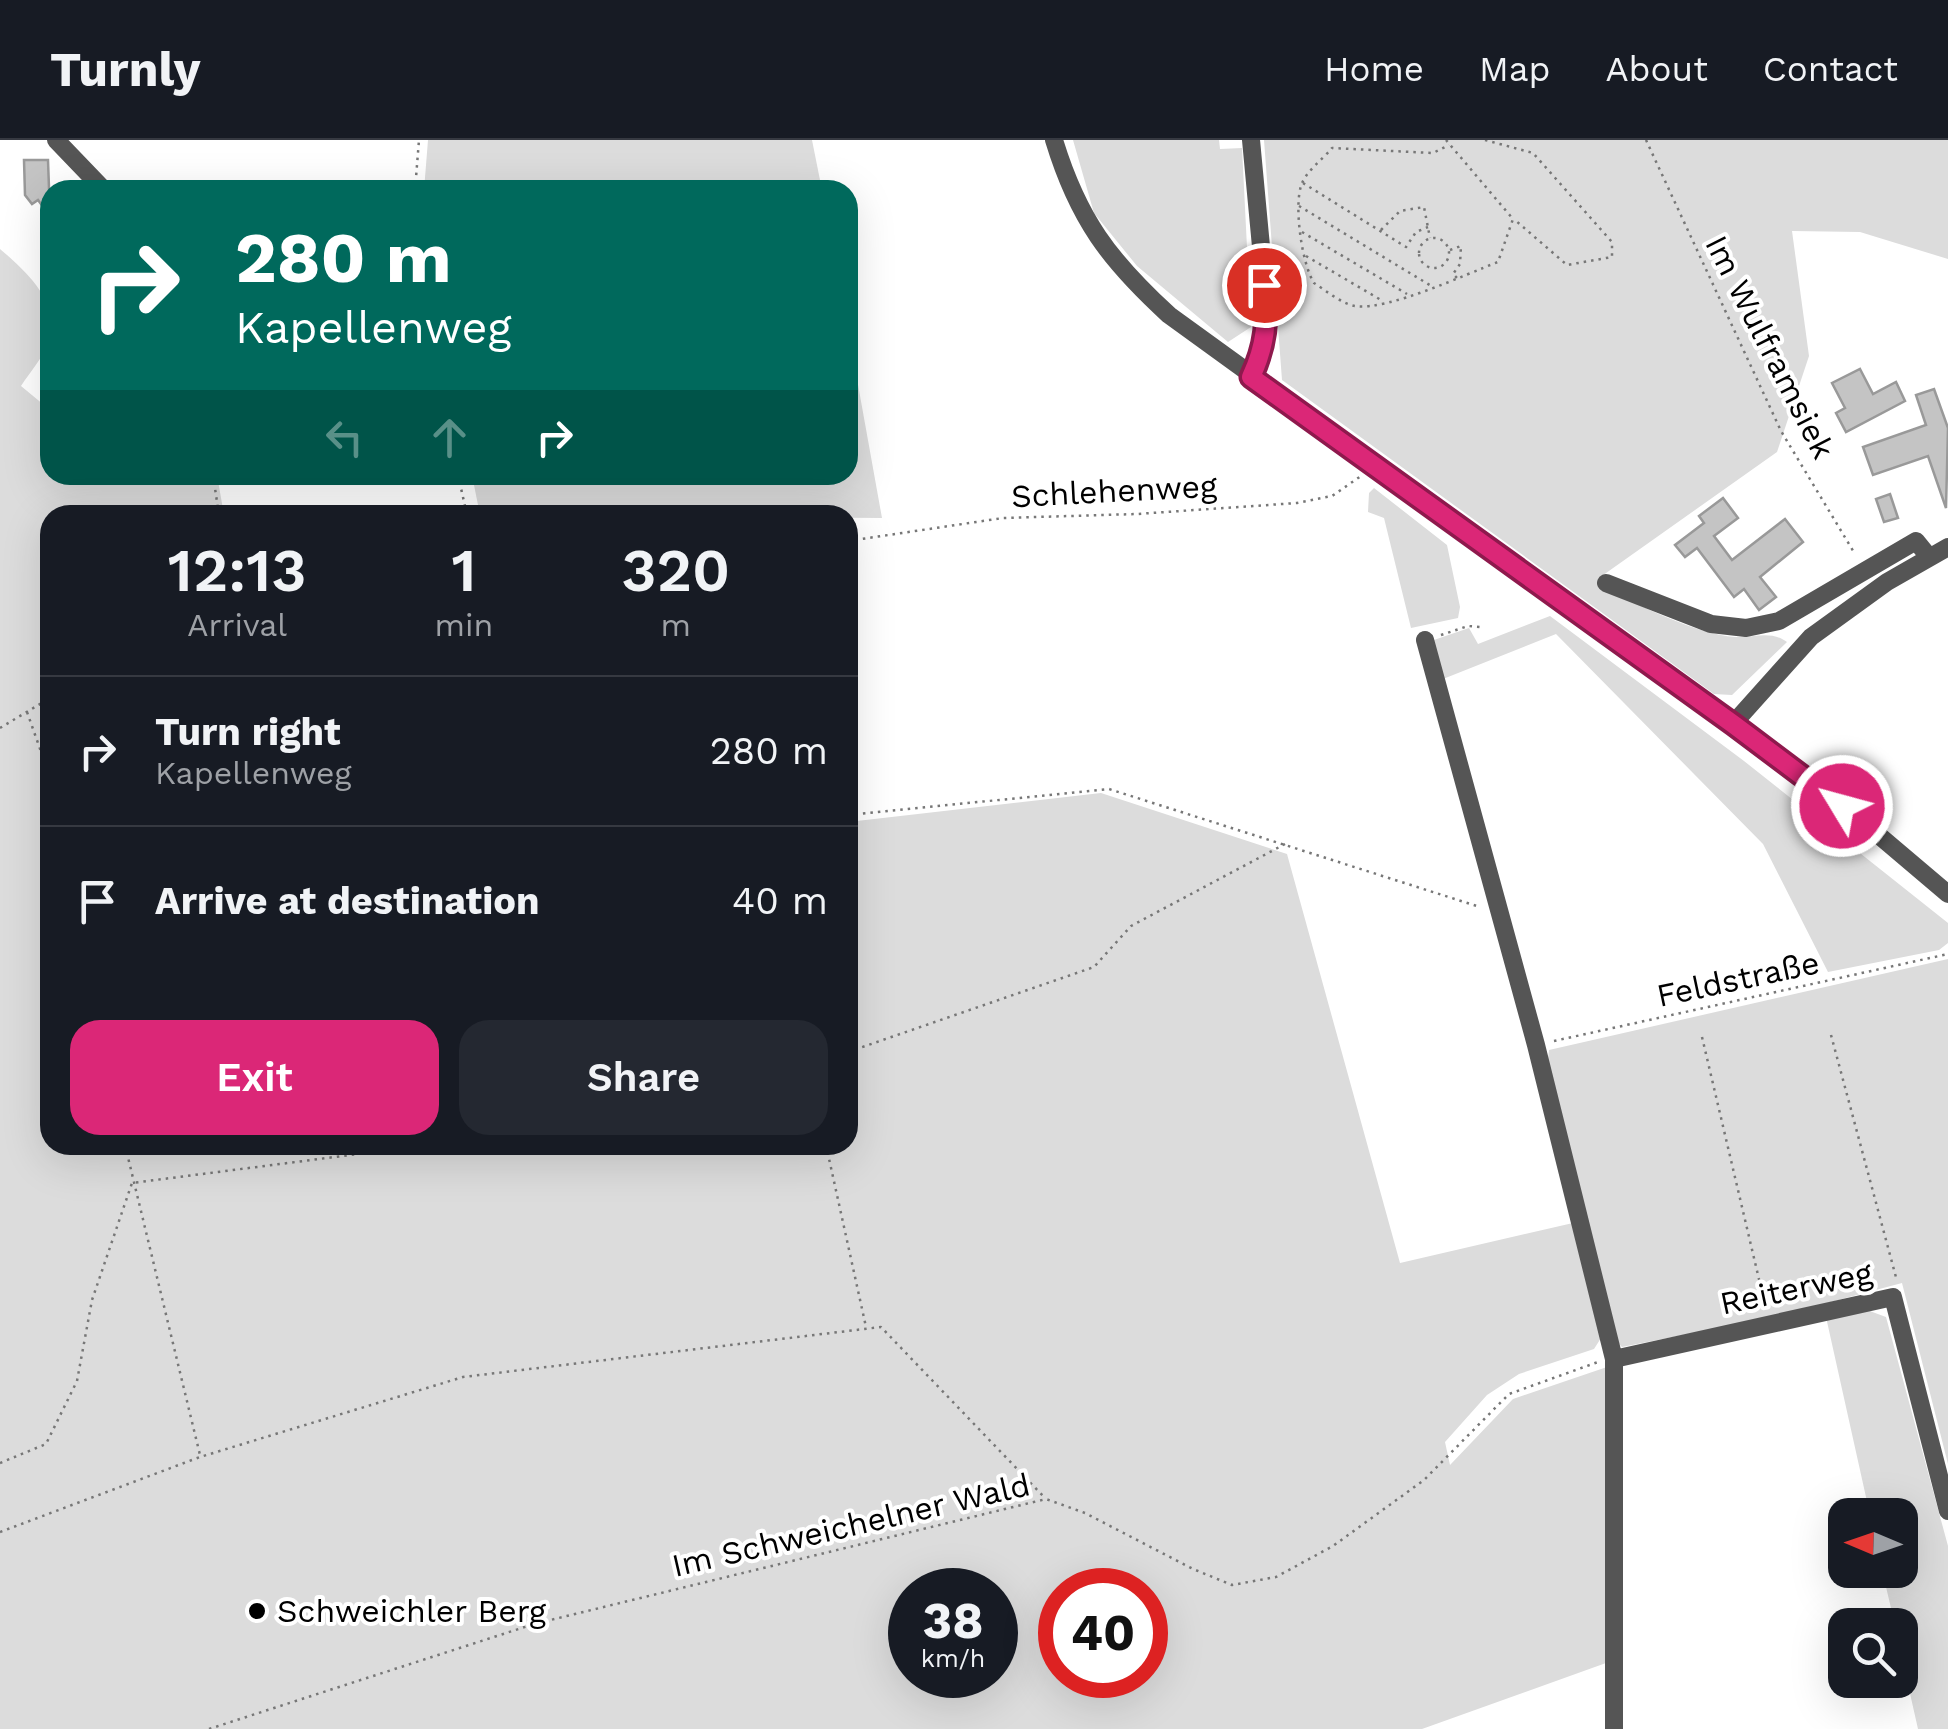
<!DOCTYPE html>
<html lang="en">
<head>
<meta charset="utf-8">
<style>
	body { margin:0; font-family:"Work Sans",sans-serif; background:#242831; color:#f1f3f6; height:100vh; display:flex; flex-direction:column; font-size:38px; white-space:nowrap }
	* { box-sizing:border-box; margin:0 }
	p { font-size:32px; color:#9ea1a6 }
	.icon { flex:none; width:55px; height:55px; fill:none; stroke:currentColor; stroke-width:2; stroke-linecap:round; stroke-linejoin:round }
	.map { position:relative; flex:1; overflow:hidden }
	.sheet { position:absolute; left:40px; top:365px; width:818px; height:650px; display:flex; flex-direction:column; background:#171b24; border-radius:30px; box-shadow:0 10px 40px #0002 }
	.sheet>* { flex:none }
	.hud { position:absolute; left:40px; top:40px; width:818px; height:305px; border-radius:30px; box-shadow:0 10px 40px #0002; background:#00695c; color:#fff; overflow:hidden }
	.needle { width:65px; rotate:272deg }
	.controls { position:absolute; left:1828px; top:1358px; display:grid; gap:20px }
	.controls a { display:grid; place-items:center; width:90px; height:90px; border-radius:20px; background:#171b24; box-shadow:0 10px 40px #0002; font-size:50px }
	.speed { position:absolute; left:888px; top:1428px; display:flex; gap:20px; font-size:50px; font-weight:700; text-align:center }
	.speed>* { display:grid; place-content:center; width:130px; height:130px; border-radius:50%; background:#171b24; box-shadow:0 10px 40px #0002; line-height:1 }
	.speed small { font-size:25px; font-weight:400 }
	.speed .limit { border:15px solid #d22; background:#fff; color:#111 }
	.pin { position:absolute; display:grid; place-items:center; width:85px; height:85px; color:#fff; margin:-42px; border:5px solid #fff; border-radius:50%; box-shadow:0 2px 10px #0007 }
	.me { position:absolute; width:110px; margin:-55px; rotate:307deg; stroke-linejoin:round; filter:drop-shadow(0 0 8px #0008) }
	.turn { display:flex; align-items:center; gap:35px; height:210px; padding:0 30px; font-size:45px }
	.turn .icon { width:130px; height:130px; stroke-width:2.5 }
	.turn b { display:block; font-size:70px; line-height:85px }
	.lanes { display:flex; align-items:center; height:95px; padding:0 30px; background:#0003; justify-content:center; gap:50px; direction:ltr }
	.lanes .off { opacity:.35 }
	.eta { display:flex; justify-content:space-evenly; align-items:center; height:170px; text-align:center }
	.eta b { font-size:60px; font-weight:600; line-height:70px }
	.primary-button { display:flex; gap:20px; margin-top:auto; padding:20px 30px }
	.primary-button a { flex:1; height:115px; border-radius:30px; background:#db2777; color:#fff; font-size:40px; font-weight:600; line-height:115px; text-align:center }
	.primary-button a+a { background:#242831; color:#f1f3f6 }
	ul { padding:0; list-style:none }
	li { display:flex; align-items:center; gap:30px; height:150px; padding:0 30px; border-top:2px solid #363941 }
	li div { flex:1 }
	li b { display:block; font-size:38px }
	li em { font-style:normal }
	header { display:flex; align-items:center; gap:60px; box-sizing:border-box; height:140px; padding:0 50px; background:#171b24; border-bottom:2px solid #363941 }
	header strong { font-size:48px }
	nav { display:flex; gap:55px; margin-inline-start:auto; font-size:35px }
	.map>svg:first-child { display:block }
	.green { fill:#dcdcdc; fill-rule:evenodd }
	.building { fill:#c4c4c4; stroke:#999; stroke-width:2.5 }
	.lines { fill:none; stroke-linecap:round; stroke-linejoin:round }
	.path { stroke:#777; stroke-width:2.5; stroke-dasharray:2.5 5; stroke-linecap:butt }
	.minor { stroke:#555; stroke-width:18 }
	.route-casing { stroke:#8e194d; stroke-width:25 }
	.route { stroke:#db2777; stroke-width:18 }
	.poi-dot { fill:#000; stroke:#fff; stroke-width:4 }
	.labels { text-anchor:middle; stroke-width:8; stroke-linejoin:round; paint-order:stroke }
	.street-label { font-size:32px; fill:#000; stroke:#fff }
	.poi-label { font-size:32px; fill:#000; stroke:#fff; text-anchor:start }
</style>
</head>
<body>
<header>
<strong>Turnly</strong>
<nav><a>Home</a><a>Map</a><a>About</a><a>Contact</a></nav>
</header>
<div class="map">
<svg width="1948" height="1589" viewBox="0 0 1948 1589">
	<rect width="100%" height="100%" fill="#fff"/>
	<!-- green -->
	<path class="green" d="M428 0H812L822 50H424Z
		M1073 0H1219L1220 9 1242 8 1251 187 1228 202 1137 126 1094 73Z
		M1264 0H1948V119L1860 92 1792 91 1809 216 1777 312 1599 438 1603 448C1639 465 1696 494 1735 497 1753 498 1771 490 1787 502L1732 555 1714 554 1282 240Z
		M0 109C25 130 61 163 50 199 45 215 30 232 21 246L50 270V335H217L224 375H50V1005H848V682L1101 653 1287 714 1400 1123 1573 1083 1601 1198 1594 1209 1519 1234 1487 1255 1445 1302 1450 1325 1513 1259 1607 1227 1606 1523 1422 1589H0ZM910 1450H995V1535H910ZM1060 1450H1145V1535H1060Z
		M848 189 882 378 480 375 472 335H848Z
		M1374 348 1447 405 1460 467 1458 478 1411 488 1384 378 1368 372 1369 353Z
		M1550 476 1744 621 1948 783V803L1939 810 1828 832 1763 704 1556 494 1443 539 1431 501 1469 488 1478 504Z
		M1948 819V1324L1902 1143 1774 1177 1622 1207 1616 1201 1548 919 1549 910Z
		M1867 1170 1886 1177 1948 1406V1589H1918L1900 1509V1485H1895L1882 1430H1900V1375H1870L1826 1177Z"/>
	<!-- building -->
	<path class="building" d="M24 20H48L50 76 38 60 32 64 25 55Z
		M1860 229 1873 254 1896 242 1905 261 1846 292 1836 273 1845 268 1832 243Z
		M1934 249 1948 288 1946 368 1928 316 1873 335 1863 307 1926 285 1916 255Z
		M1890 354 1898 378 1884 382 1876 359Z
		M1723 358 1738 378 1714 396 1732 420 1785 379 1803 402 1760 437 1776 457 1759 470 1744 449 1734 457 1697 408 1685 417 1675 405 1704 383 1699 376Z"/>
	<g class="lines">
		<!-- path -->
		<path class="path" d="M1446 0 1513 79 1498 122C1466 134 1388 171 1355 166 1342 164 1325 150 1314 143 1302 124 1294 68 1301 46 1305 32 1323 19 1332 8L1433 13 1449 5
			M1485 0 1533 13 1612 102V117L1567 125 1515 80
			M1646 0 1781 291 1855 414
			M1303 43 1406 107 1416 92 1428 87
			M415 50 419 0
			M1299 66 1433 147
			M1381 90 1400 71 1424 67 1430 98
			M1302 92 1407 154
			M1419 113a15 15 0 1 1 30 0a15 15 0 1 1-30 0Z
			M1450 110 1461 106 1460 124 1453 134 1457 138
			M1306 116 1381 160
			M213 335 219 375
			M458 335 467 375
			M848 401 1003 378 1137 374 1297 363 1332 356 1361 336
			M1441 495 1468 486 1480 487
			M27 572 50 637
			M0 588 50 558
			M848 675 1109 649 1480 767
			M1831 895 1897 1141
			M1702 897 1766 1169
			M1554 901 1948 814
			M848 912 1094 827 1131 786 1285 704
			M125 1005 200 1315
			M826 1005 866 1187
			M0 1323 46 1304 77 1241 92 1160 132 1043 428 1005
			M0 1392 200 1317 463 1237 881 1187 1045 1358
			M209 1589 534 1484 1046 1359 1085 1373 1193 1429 1232 1445 1276 1437 1333 1406 1424 1340 1509 1254 1598 1222"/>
		<!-- minor -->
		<path class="minor" d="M56 0 104 50
			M1054 0C1078 79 1109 120 1169 175L1733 584 1869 687 1948 754
			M1251 237 1264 209 1268 181 1251 0
			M1606 443 1711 484 1746 488 1779 481 1916 401 1929 417
			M1425 500 1536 905 1614 1219V1589
			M1733 584 1811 497 1887 442 1948 407
			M1614 1219 1893 1157 1948 1371"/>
	</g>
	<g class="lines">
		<!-- route casing -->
		<g class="route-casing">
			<path id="route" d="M1264 145C1268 180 1266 205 1251 237L1733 584 1842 666"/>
		</g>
		<!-- route -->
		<use href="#route" class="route"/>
	</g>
	<!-- markers -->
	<circle class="poi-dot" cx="257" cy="1471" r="10"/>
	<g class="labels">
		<!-- street labels -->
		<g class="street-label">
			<text transform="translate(1770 207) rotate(63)" y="11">Im Wulframsiek</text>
			<text transform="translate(1114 351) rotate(-3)" y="11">Schlehenweg</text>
			<text transform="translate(1738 839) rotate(-12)" y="11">Feldstraße</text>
			<text transform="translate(1796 1148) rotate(-12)" y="11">Reiterweg</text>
			<text transform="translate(851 1385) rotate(-13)" y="11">Im Schweichelner Wald</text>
		</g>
		<!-- poi labels -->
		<g class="poi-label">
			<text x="277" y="1482">Schweichler Berg</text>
		</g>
	</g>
</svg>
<div class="controls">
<a><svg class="needle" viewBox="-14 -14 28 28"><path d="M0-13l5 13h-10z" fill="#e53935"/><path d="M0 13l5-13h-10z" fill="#9ea1a6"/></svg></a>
<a><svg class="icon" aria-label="search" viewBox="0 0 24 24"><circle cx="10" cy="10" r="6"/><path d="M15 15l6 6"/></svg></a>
</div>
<div class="speed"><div>38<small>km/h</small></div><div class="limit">40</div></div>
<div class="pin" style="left:1264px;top:145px;background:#d93025"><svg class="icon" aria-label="arrive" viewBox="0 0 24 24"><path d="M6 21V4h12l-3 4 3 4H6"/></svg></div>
<svg class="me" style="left:1842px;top:666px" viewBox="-20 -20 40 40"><circle r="17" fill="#db2777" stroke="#fff" stroke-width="3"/><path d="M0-11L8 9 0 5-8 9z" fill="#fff"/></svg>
<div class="hud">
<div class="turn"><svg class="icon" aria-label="right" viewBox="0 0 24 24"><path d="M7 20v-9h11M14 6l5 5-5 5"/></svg><div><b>280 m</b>Kapellenweg</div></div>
<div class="lanes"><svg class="icon off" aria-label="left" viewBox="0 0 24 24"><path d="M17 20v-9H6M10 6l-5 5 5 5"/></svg><svg class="icon off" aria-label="ahead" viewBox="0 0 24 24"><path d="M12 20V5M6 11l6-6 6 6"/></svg><svg class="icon" aria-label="right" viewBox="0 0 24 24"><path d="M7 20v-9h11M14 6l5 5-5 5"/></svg></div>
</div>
<section class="sheet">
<div class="eta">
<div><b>12:13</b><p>Arrival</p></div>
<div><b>1</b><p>min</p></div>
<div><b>320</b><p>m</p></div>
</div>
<ul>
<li><svg class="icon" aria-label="right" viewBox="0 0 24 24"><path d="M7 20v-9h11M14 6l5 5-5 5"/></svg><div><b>Turn right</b><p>Kapellenweg</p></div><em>280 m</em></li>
<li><svg class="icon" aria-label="arrive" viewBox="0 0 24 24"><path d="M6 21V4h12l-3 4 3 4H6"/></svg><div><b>Arrive at destination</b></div><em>40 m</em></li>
</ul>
<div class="primary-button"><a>Exit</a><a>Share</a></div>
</section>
</div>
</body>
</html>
